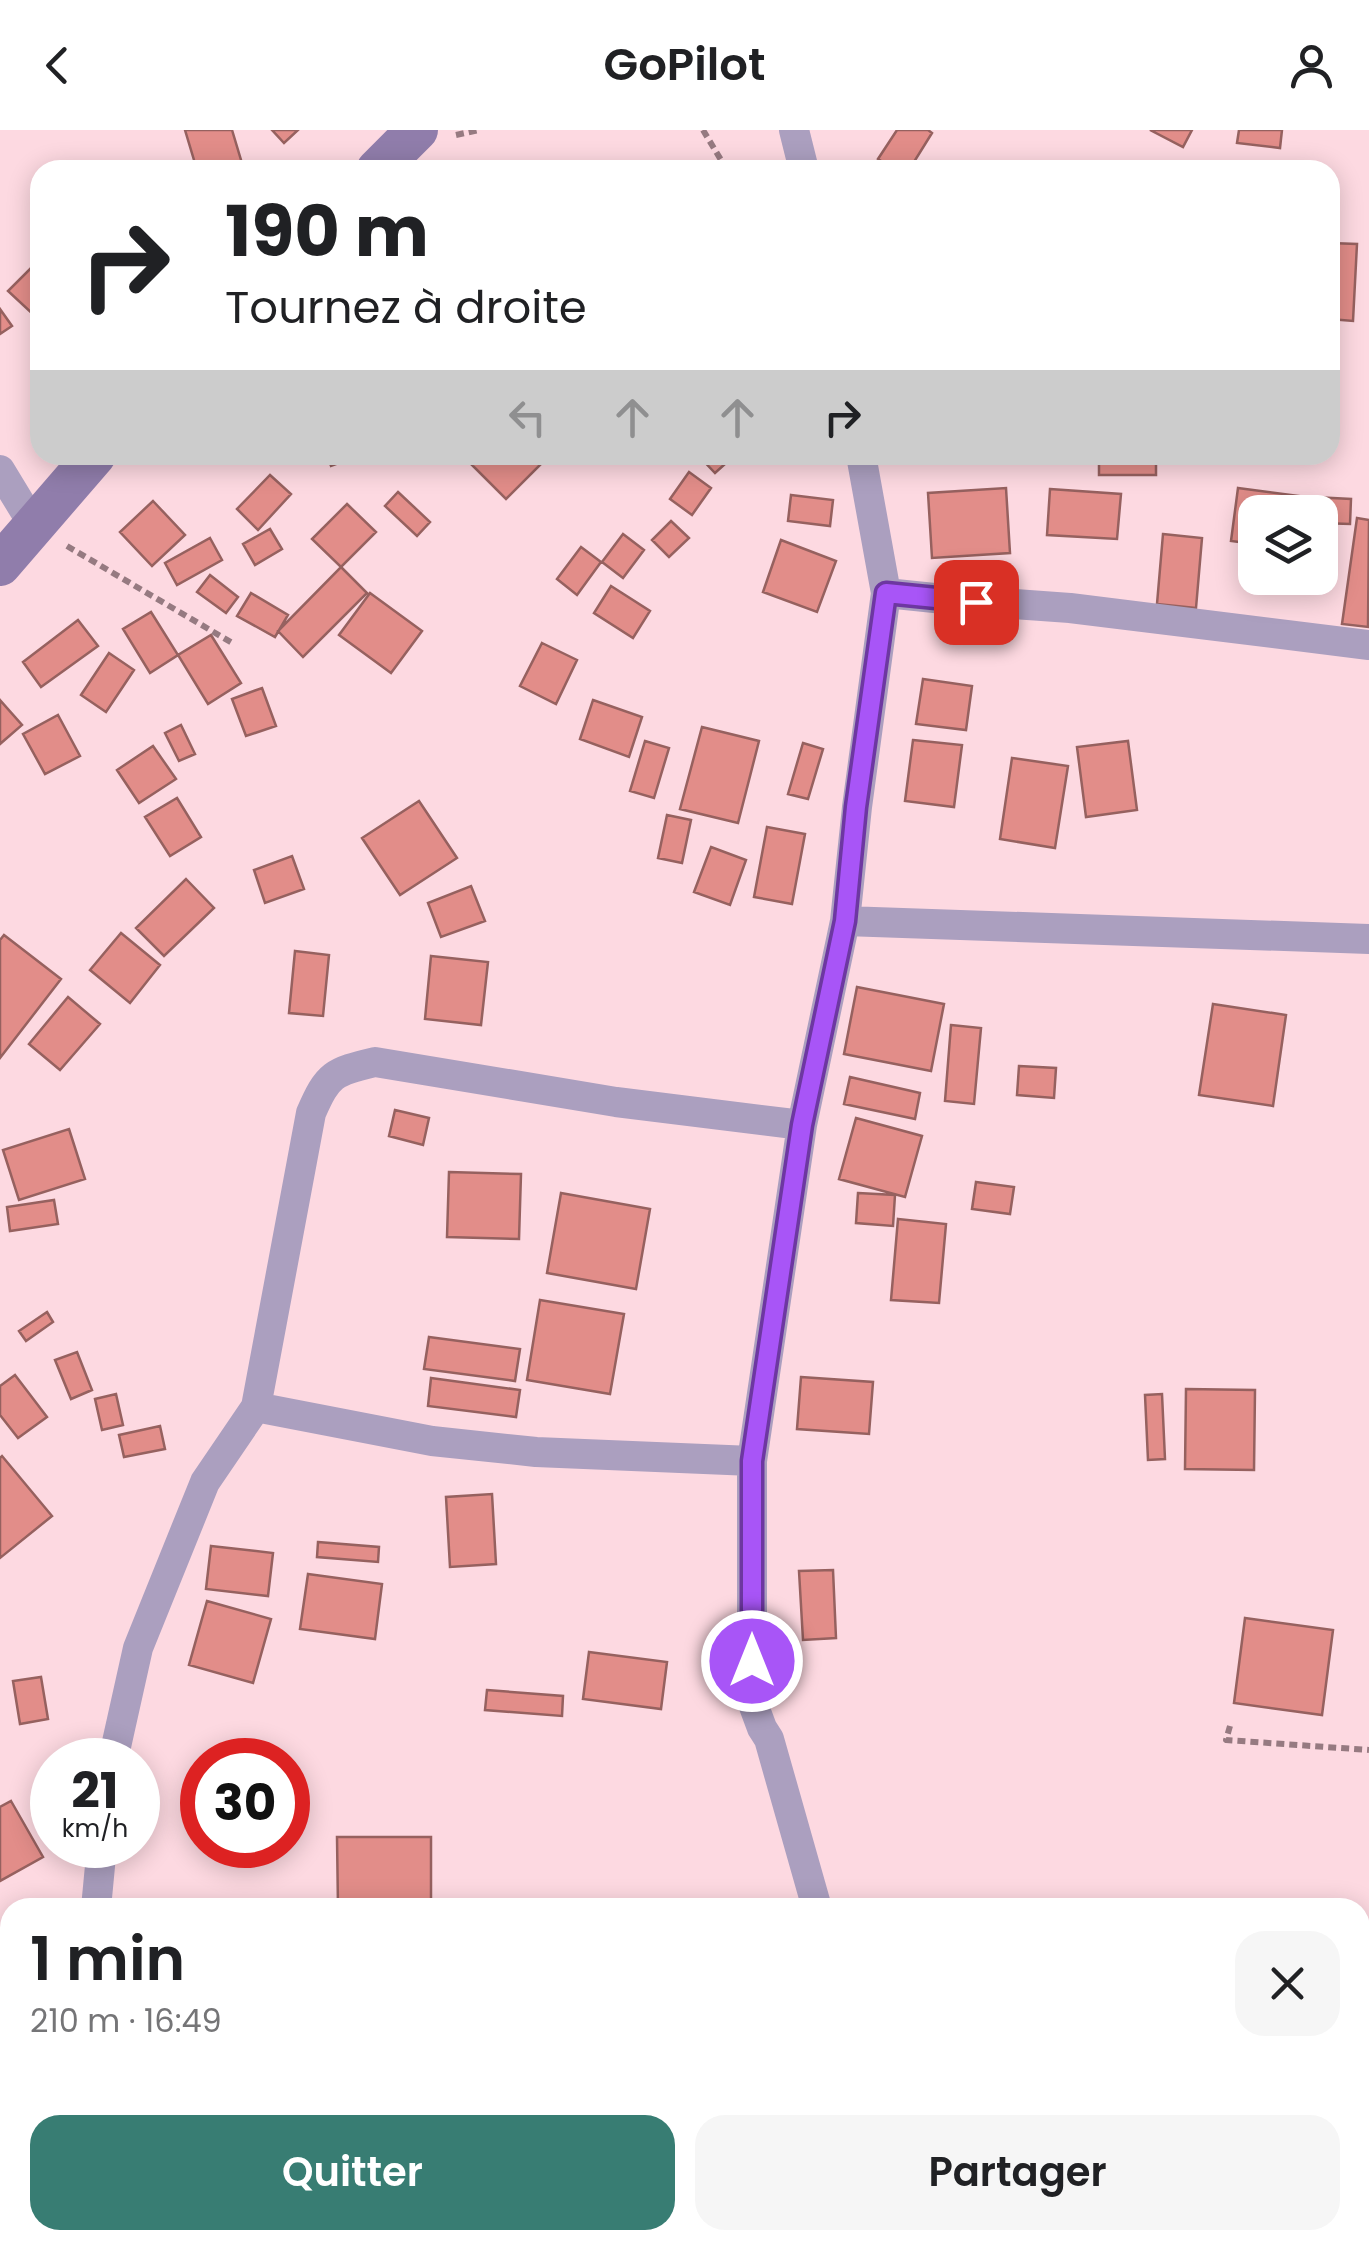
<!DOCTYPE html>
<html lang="fr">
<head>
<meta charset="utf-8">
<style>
	body { margin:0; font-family:Poppins,sans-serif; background:#f6f6f6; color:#202124; height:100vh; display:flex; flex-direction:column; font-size:38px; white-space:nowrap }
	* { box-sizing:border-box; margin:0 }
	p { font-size:32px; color:#757577 }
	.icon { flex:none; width:55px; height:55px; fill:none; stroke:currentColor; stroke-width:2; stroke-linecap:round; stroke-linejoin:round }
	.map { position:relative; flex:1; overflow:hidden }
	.drawer { position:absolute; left:0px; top:1768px; width:1370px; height:352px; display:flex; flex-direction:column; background:#fff; border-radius:30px 30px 0 0; box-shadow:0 5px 25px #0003 }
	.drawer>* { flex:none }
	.hud { position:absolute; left:30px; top:30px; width:1310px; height:305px; border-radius:30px; box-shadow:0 5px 25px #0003; background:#fff; color:#202124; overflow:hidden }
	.fabs { position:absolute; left:1238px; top:365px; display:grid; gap:20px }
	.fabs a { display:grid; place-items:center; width:100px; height:100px; border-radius:20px; background:#fff; box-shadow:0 5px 25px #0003; font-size:50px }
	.speed { position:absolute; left:30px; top:1608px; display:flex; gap:20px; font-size:50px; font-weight:700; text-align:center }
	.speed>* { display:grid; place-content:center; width:130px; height:130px; border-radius:50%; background:#fff; box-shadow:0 5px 25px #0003; line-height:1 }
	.speed small { font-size:25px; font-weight:400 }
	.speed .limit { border:15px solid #d22; background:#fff; color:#111 }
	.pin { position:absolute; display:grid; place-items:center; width:85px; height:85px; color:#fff; margin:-42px; border-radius:20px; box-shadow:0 5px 15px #0006 }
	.me { position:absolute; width:110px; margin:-55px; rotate:0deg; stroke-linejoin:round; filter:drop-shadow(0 0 8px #0008) }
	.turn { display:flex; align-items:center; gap:35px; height:210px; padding:0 30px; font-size:45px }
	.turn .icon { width:130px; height:130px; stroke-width:2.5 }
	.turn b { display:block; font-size:70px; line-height:85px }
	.lanes { display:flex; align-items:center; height:95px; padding:0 30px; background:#0003; justify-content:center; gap:50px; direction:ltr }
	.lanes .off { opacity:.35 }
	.round { display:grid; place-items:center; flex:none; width:105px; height:105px; border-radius:30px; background:#f6f6f6 }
	.overview { display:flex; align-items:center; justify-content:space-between; height:170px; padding:0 30px }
	h1 { font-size:60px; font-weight:600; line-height:75px }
	.action { display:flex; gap:20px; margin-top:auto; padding:20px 30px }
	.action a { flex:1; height:115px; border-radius:30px; background:#387d73; color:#fff; font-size:40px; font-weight:600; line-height:115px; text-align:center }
	.action a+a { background:#f6f6f6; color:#202124 }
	header { display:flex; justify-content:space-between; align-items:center; height:130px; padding:0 30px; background:#fff; font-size:45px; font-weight:600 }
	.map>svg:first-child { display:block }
	.building { fill:#e28d89; stroke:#96615f; stroke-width:2.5 }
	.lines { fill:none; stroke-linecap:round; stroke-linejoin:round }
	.path { stroke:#967a81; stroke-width:6; stroke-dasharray:8 5; stroke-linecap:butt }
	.street { stroke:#ab9fbf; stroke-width:30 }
	.secondary { stroke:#907dab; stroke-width:42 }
	.route-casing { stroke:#6d37a1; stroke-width:25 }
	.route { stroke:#a855f7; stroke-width:18 }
</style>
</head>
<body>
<header><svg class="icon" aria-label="back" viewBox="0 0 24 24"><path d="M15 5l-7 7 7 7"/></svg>GoPilot<svg class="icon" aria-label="person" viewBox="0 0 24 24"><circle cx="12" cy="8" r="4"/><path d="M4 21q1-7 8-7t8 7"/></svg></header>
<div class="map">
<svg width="1369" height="2118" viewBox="0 0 1369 2118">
	<rect width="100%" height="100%" fill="#fdd9e1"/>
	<!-- building -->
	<path class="building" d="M185 0H232L244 40H197Z
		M272 0H298L284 13Z
		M897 0H928L932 3 909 40H895L878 29Z
		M1150 0H1192L1183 17Z
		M1239 0H1282L1280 18 1237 13Z
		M1330 113 1357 114 1353 191 1330 189Z
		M30 139 40 148V183L36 187 8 161Z
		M0 179 12 196 0 204Z
		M327 325H345L347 330 331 336Z
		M483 325H532L541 334 506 369 472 335Z
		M698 325H735L715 343Z
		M1099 325H1156V345H1099Z
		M689 342 711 358 692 385 670 369Z
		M270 345 291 364 258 400 237 379Z
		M1006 358 1010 423 932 428 928 363Z
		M1238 358 1299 366 1296 382H1255V414L1231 411Z
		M1050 359 1121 364 1117 409 1047 405Z
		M398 362 430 392 417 406 385 376Z
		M791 365 833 370 830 396 788 391Z
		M1313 367 1351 369 1350 394 1320 393V382H1312Z
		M153 371 185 405 152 436 120 402Z
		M347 374 376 402 341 437 312 409Z
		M1357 388 1369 390 1368 497 1342 494Z
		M671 391 689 408 669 427 652 410Z
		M270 399 282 419 255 435 243 414Z
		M623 404 644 420 623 448 602 432Z
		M1163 404 1202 408 1196 478 1157 474Z
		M210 408 222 430 177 455 165 433Z
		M781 410 836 431 817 482 763 462Z
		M581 417 601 432 577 465 557 449Z
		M341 437 367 463 303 527 278 501Z
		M210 445 238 467 226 483 197 462Z
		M611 456 650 481 633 508 594 483Z
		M251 463 288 485 275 507 237 486Z
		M370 463 422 501 391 543 339 505Z
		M151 482 178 525 150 543 123 499Z
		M78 490 98 516 41 557 23 532Z
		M211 505 241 553 208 574 178 525Z
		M542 513 577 530 556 574 520 556Z
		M109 523 134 540 106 582 81 565Z
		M923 549 972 556 966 600 916 594Z
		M262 558 276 596 246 606 232 569Z
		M0 570 22 595 0 614Z
		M593 570 642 587 629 627 580 609Z
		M58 585 80 626 45 644 23 604Z
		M181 595 195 624 179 631 165 603Z
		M702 597 759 611 738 693 680 679Z
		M913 610 962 615 954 677 905 671Z
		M645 611 669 618 654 668 630 661Z
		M1128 611 1137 680 1086 687 1077 617Z
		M803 613 823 619 808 669 788 664Z
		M153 616 176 649 139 673 117 640Z
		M1012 628 1068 636 1055 718 1000 709Z
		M177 668 201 707 170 726 145 687Z
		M419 671 457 728 400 765 362 708Z
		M667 685 691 690 682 733 658 728Z
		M767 697 805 704 792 774 754 767Z
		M711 717 746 730 730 775 694 762Z
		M292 726 304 759 265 773 254 740Z
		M186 749 214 778 164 826 136 798Z
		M471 756 485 791 441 807 428 773Z
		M121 803 160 835 130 873 90 840Z
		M4 805 61 849 0 928V810Z
		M295 821 329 825 323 886 289 883Z
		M431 826 488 832 481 895 425 889Z
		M857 857 944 874 931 941 844 924Z
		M68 867 100 894 60 940 29 914Z
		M1213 874 1286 885 1273 976 1199 965Z
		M951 895 981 898 974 974 945 971Z
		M1019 936 1056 938 1054 968 1017 965Z
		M850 947 920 963 915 989 844 974Z
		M395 980 429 988 423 1015 389 1006Z
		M856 988 922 1006 905 1067 839 1049Z
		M69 999 85 1049 19 1070 3 1020Z
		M449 1042 521 1044 519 1109 447 1107Z
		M976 1052 1014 1057 1010 1084 972 1079Z
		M561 1063 650 1079 636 1159 547 1143Z
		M858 1063 895 1065 893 1096 856 1093Z
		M54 1070 58 1094 10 1101 7 1077Z
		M898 1089 946 1094 939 1173 891 1170Z
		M540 1170 624 1184 610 1264 527 1250Z
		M47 1182 53 1192 26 1211 19 1201Z
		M429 1207 520 1219 515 1251 424 1239Z
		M77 1222 92 1260 71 1269 55 1230Z
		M15 1245 47 1287 18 1308 0 1285V1256Z
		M801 1247 873 1252 869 1304 797 1299Z
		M431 1248 520 1260 516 1287 428 1276Z
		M1186 1259 1255 1260 1254 1340 1185 1339Z
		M116 1264 123 1295 102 1300 95 1269Z
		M1162 1264 1165 1329 1148 1330 1145 1265Z
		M160 1296 165 1319 124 1327 119 1305Z
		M2 1326 52 1386 0 1428V1328Z
		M492 1364 496 1434 450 1437 446 1367Z
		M318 1412 379 1417 378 1432 317 1427Z
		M211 1416 273 1423 268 1466 206 1459Z
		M833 1440 836 1508 803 1510 799 1441Z
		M308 1444 382 1454 375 1509 300 1499Z
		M207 1471 271 1489 253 1553 189 1535Z
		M1245 1488 1333 1500 1322 1585 1234 1573Z
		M589 1522 667 1532 661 1579 583 1569Z
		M41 1547 48 1589 20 1594 13 1551Z
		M487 1560 563 1566 562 1586 485 1580Z
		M11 1671 43 1727 0 1751V1677Z
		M337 1707H431V1778H338Z
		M712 2110H757L756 2118H711Z"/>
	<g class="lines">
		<!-- path -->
		<path class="path" d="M703 0 727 40
			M456 5 479 0
			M67 416 234 514
			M1230 1596 1226 1610 1369 1620"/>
		<!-- street -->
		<path class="street" d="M794 0 804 40
			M861 325 886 463
			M0 340 34 396
			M845 791 857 677 886 463 944 469 1070 478 1369 515
			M256 1277 432 1311 536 1322 752 1331 802 995
			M752 1331V1571L762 1598 769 1609 817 1778
			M113 1630 138 1518 205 1352 256 1277 311 983C328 944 333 942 375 932L616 972 802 995 845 791 1369 809
			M96 1778 102 1715
			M0 1852 10 1853
			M1360 1919 1369 1914
			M867 2110 878 2118
			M912 2110 915 2118
			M74 2118 75 2110
			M998 2118 1015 2110"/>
		<!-- secondary -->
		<path class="secondary" d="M377 40 417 0
			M0 435 95 325"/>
	</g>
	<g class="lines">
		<!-- route casing -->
		<g class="route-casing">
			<path id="route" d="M752 1531V1331L802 995 845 791 856 677 886 463 976 472"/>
		</g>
		<!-- route -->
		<use href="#route" class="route"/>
	</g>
</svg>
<div class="fabs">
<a><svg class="icon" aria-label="layers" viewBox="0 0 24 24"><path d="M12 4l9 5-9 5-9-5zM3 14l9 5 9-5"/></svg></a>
</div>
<div class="speed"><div>21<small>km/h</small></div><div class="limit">30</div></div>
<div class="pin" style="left:976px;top:472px;background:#d93025"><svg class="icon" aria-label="arrive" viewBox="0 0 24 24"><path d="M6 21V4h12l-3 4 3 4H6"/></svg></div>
<svg class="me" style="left:752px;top:1531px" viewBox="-20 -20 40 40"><circle r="17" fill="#a855f7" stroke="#fff" stroke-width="3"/><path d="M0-11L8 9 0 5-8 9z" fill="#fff"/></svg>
<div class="hud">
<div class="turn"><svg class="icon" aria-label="right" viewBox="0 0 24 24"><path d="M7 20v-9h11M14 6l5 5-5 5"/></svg><div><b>190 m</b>Tournez à droite</div></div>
<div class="lanes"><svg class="icon off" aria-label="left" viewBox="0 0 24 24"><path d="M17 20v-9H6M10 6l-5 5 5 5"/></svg><svg class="icon off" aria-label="ahead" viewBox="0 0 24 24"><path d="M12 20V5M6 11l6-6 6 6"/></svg><svg class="icon off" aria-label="ahead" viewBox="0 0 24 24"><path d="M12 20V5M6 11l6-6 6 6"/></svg><svg class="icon" aria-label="right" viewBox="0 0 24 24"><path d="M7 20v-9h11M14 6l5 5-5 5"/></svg></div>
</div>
<section class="drawer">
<div class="overview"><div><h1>1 min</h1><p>210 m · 16:49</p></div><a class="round"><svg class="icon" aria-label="close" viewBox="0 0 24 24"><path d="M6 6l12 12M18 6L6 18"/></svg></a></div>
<div class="action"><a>Quitter</a><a>Partager</a></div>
</section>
</div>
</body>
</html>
